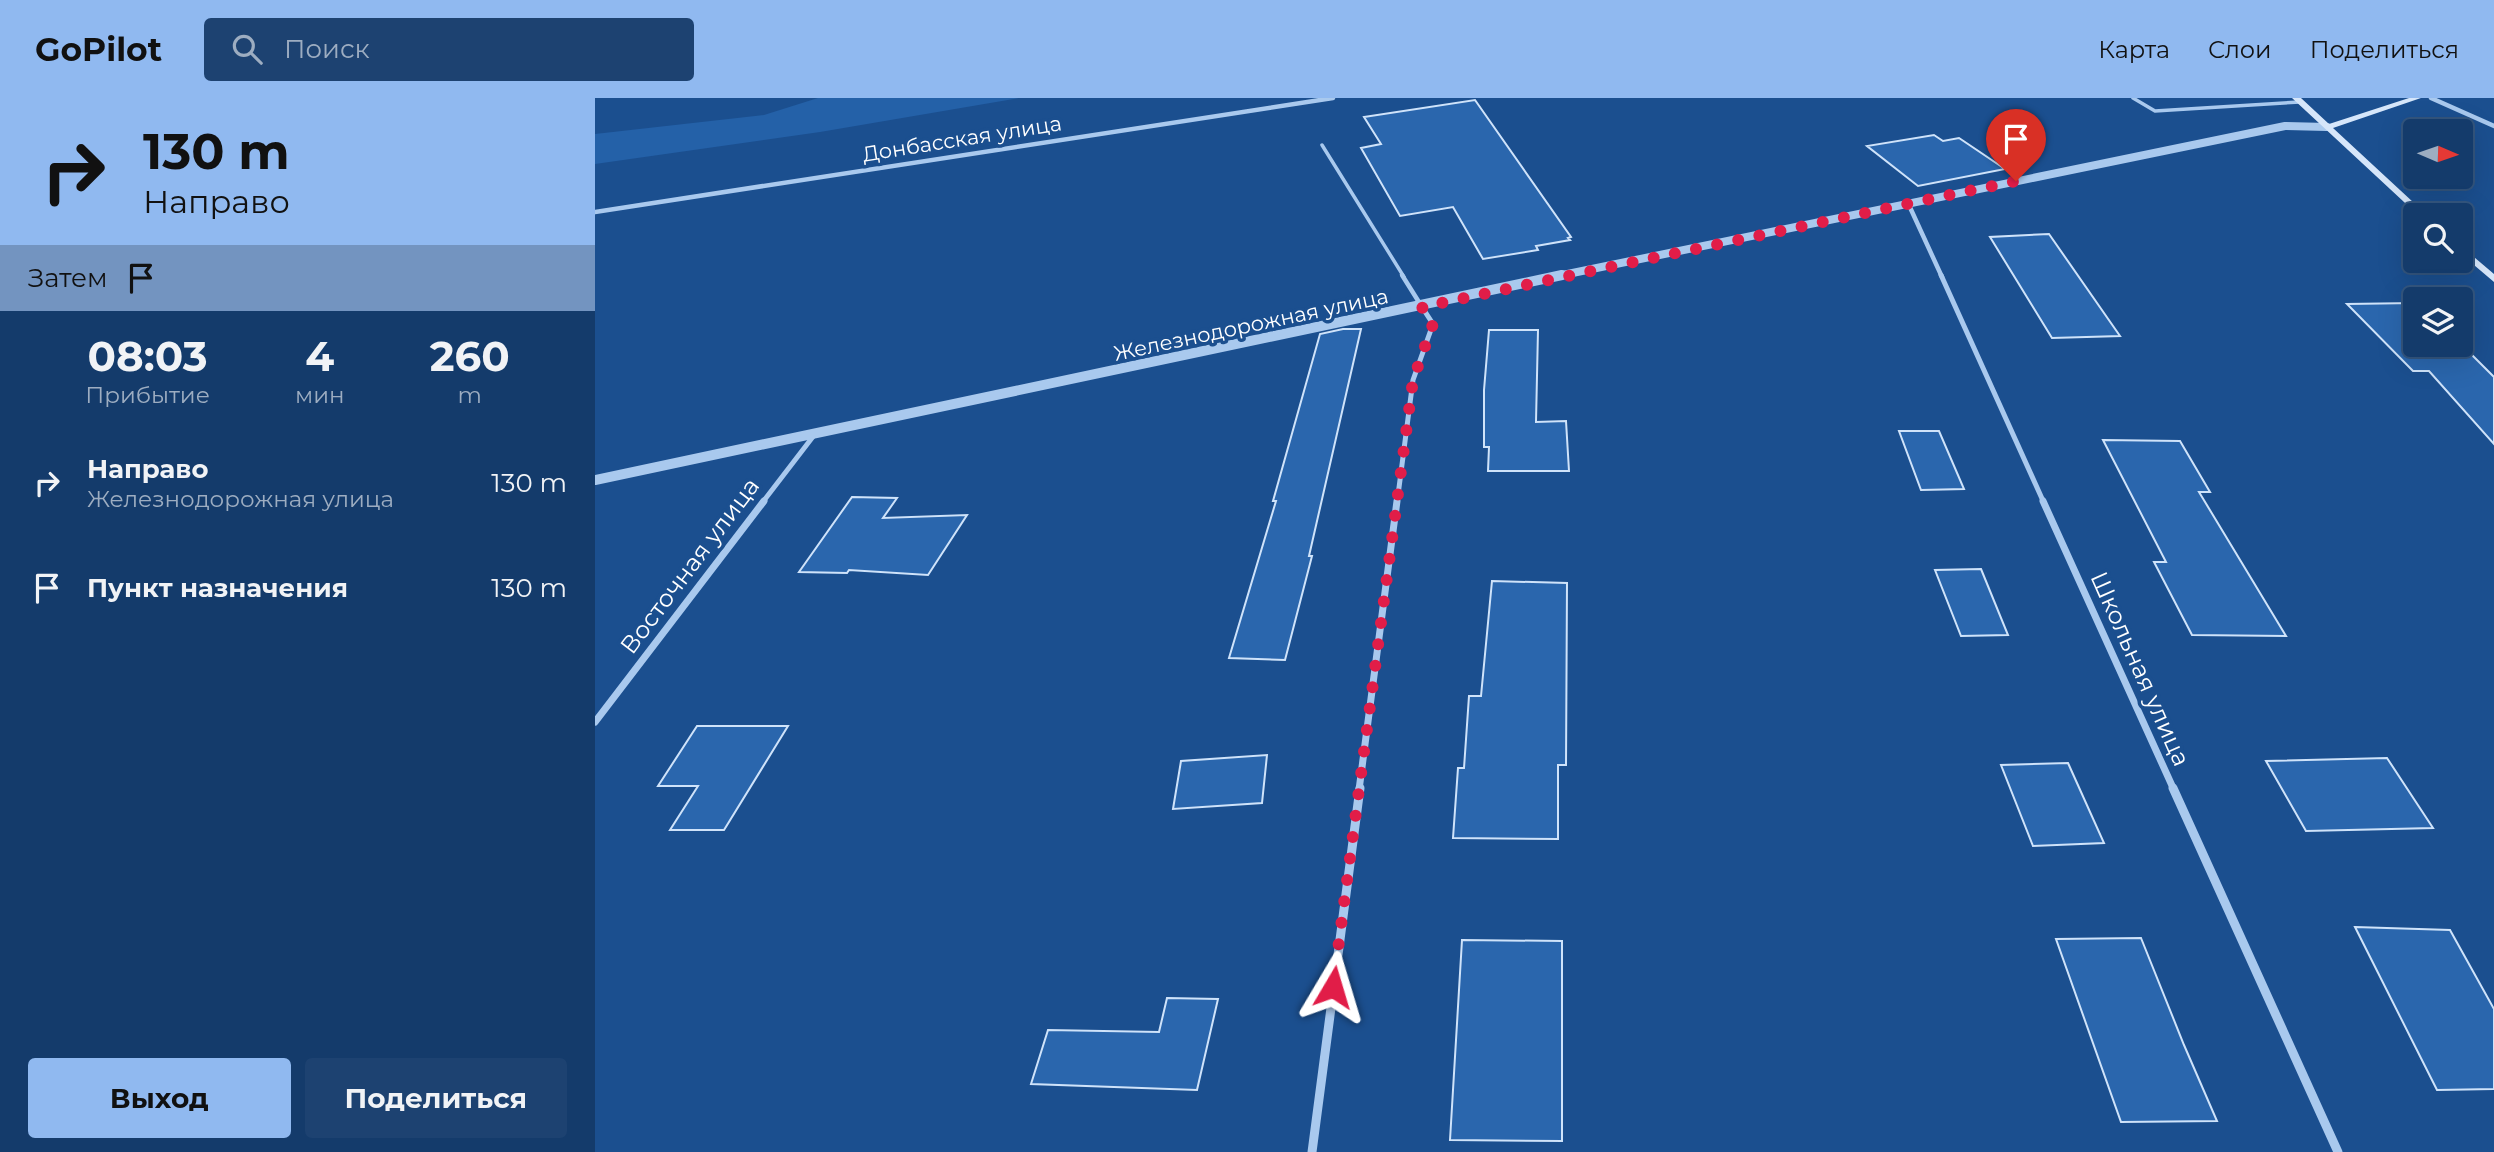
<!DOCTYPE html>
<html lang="ru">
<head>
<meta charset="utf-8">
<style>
	body { margin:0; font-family:Montserrat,sans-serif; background:#1d4271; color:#f1f3f6; height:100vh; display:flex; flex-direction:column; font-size:26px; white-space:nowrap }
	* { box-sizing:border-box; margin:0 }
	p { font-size:23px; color:#9dadc1 }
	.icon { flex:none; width:38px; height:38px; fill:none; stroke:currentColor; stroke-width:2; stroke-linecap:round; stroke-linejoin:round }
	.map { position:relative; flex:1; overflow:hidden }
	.drawer { display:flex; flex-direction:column; background:#143b6b; width:595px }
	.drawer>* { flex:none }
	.banner { background:#90b9f0; color:#111; overflow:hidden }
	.needle { width:46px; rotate:92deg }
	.fabs { position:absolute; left:1808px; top:21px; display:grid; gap:14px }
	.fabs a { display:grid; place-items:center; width:70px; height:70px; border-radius:7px; background:#143b6b; box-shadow:0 7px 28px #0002,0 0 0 2px #33557e; font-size:35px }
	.pin { position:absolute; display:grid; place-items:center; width:60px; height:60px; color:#fff; margin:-72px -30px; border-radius:50% 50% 50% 0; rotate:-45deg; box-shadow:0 0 7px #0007 }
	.pin .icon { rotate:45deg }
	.me { position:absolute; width:77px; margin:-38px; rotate:7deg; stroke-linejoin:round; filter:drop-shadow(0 0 5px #0008) }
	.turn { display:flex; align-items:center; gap:24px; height:147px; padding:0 28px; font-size:32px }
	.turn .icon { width:91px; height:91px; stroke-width:2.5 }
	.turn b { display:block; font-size:49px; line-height:60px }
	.then { display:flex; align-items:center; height:66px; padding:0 28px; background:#0003; gap:14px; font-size:26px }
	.eta { display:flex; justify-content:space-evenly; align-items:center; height:119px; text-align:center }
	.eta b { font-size:42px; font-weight:700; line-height:49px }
	.primary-button { display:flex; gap:14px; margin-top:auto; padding:14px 28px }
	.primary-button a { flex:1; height:80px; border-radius:7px; background:#90b9f0; color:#111; font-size:28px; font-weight:700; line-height:80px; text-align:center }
	.primary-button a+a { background:#1d4271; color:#f1f3f6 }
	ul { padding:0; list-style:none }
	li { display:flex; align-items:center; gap:21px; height:105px; padding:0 28px }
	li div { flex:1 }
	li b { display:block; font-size:26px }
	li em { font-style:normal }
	header { display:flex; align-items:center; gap:42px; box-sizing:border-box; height:98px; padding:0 35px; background:#90b9f0; color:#111 }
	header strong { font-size:33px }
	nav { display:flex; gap:38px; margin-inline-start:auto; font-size:24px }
	.search { width:490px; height:63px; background:#1d4271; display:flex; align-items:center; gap:18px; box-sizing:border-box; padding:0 24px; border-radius:7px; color:#9dadc1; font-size:26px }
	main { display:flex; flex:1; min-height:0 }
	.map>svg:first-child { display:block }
	.green { fill:#2461a8 }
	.building { fill:#2a66ad; stroke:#cfe3fa; stroke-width:2 }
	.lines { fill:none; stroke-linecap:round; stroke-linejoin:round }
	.service-far1 { stroke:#a9c9ee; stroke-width:3.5 }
	.service { stroke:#a9c9ee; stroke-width:4.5 }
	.minor-far3 { stroke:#a9c9ee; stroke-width:4.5 }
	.minor-far2 { stroke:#a9c9ee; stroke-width:5 }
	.minor-far1 { stroke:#a9c9ee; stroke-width:7 }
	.minor { stroke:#a9c9ee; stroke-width:9 }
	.tertiary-far1 { stroke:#a9c9ee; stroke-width:8 }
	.tertiary { stroke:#a9c9ee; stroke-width:10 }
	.secondary { fill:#d6e6fa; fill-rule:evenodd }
	.route { stroke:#e11d48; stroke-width:12; stroke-dasharray:0 21.6 }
	.labels { text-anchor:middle; stroke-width:7; stroke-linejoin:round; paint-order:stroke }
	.far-street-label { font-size:21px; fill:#fff; stroke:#1b4f8f }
	.street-label { font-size:24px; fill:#fff; stroke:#1b4f8f }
</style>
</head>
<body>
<header>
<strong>GoPilot</strong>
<div class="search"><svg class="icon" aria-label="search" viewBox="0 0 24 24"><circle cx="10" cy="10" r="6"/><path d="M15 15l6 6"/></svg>Поиск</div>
<nav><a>Карта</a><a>Слои</a><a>Поделиться</a></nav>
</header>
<main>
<section class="drawer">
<div class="banner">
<div class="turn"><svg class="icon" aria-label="right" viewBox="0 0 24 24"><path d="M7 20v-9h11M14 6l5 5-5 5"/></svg><div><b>130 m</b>Направо</div></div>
<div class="then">Затем<svg class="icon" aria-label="arrive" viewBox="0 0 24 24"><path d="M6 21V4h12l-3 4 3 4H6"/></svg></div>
</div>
<div class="eta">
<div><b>08:03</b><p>Прибытие</p></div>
<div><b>4</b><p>мин</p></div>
<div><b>260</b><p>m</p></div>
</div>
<ul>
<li><svg class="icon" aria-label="right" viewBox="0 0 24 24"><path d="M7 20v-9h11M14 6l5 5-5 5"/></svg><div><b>Направо</b><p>Железнодорожная улица</p></div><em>130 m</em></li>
<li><svg class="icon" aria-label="arrive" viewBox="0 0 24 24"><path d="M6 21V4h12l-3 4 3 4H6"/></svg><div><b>Пункт назначения</b></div><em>130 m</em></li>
</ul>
<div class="primary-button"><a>Выход</a><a>Поделиться</a></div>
</section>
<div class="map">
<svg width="1899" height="1054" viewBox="0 0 1899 1054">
	<rect width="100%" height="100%" fill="#1b4f8f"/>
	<!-- green -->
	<path class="green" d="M223 0H424L225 34 0 66V36L169 17Z"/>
	<!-- building -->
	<path class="building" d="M880 2 976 139 973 140 975 142 941 148 943 152 888 161 858 109 805 118 766 50 786 46 769 19Z
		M1339 37 1348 43 1364 40 1410 71 1323 88 1272 48Z
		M1454 136 1525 238 1457 240 1395 139Z
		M1820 205V247L1866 246 1899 279V346L1834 273H1818L1752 206Z
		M748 231H766L714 458H717L690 562 634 560 681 403H678L725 236Z
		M894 232H943L941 324 971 323 974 373H893L894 349H889V292Z
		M1304 333H1344L1369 391 1326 392Z
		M1508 342 1585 343 1615 394H1604L1691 538 1597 537 1559 464H1571Z
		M257 399 302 400 288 420 372 417 333 477 254 472 252 475 204 474Z
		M1386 471 1413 537 1366 538 1340 472Z
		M897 483 972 485 971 667H963V741L858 740 863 670H869L874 598H886Z
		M102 628H193L129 732H75L103 688H63Z
		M672 657 667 705 578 711 586 663Z
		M1792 660 1838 730 1711 733 1671 663Z
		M1473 665 1509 745 1438 748 1406 667Z
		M1760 829 1855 832 1899 911V991L1842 992Z
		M1546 840 1589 947 1622 1023 1526 1024 1461 841Z
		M867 842 967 843V1043L855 1042Z
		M572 900 623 901 602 992 436 986 453 932 564 934Z"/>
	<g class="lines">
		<!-- service-far1 -->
		<path class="service-far1" d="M1538 0 1560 13 1705 4
			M727 47 809 179"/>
		<!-- service -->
		<path class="service" d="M807 177 827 209"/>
		<!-- minor-far3 -->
		<path class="minor-far3" d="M1836 0 1899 28
			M1313 105 1347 179
			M0 114 738 0"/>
		<!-- minor-far2 -->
		<path class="minor-far2" d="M1346 177 1449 405
			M167 405 220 336
			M802 405 818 282 838 226 827 209"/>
		<!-- minor-far1 -->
		<path class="minor-far1" d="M1448 403 1579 692
			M0 624 169 403
			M764 692 802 403"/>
		<!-- minor -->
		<path class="minor" d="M1578 690 1743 1054
			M717 1054 765 690"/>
		<!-- tertiary-far1 -->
		<path class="tertiary-far1" d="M958 179 1690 28 1732 29"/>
		<!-- tertiary -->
		<path class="tertiary" d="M0 382 967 177"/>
		<!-- secondary -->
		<path class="secondary" d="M1697 0H1706L1734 26 1814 0H1826L1738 30 1832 117H1823Z
			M1866 148 1899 176V184L1866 156Z"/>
	</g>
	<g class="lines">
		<!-- route -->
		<path class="route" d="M738 889 818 282 838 226 827 209 1421 83"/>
	</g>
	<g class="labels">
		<!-- far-street labels -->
		<g class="far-street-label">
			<text transform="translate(367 41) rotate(-9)" y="7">Донбасская улица</text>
			<text transform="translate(656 227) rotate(-12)" y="7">Железнодорожная улица</text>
		</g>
		<!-- street labels -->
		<g class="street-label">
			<text transform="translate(95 468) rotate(-53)" y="8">Восточная улица</text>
			<text transform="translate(1545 571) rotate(66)" y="8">Школьная улица</text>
		</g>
	</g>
</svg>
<div class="fabs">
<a><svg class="needle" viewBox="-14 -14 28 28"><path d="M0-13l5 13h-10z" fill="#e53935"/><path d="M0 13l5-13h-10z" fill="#9dadc1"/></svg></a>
<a><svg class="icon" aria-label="search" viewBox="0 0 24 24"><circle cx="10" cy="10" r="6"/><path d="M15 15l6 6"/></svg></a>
<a><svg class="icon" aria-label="layers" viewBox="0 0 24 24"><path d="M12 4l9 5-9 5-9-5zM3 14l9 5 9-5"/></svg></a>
</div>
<div class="pin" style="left:1421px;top:83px;background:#d93025"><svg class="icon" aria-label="arrive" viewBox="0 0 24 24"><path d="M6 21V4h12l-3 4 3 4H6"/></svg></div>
<svg class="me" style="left:738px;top:889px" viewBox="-20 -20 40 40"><path d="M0-17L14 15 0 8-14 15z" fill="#e11d48" stroke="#fff" stroke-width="4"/></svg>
</div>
</main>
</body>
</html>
